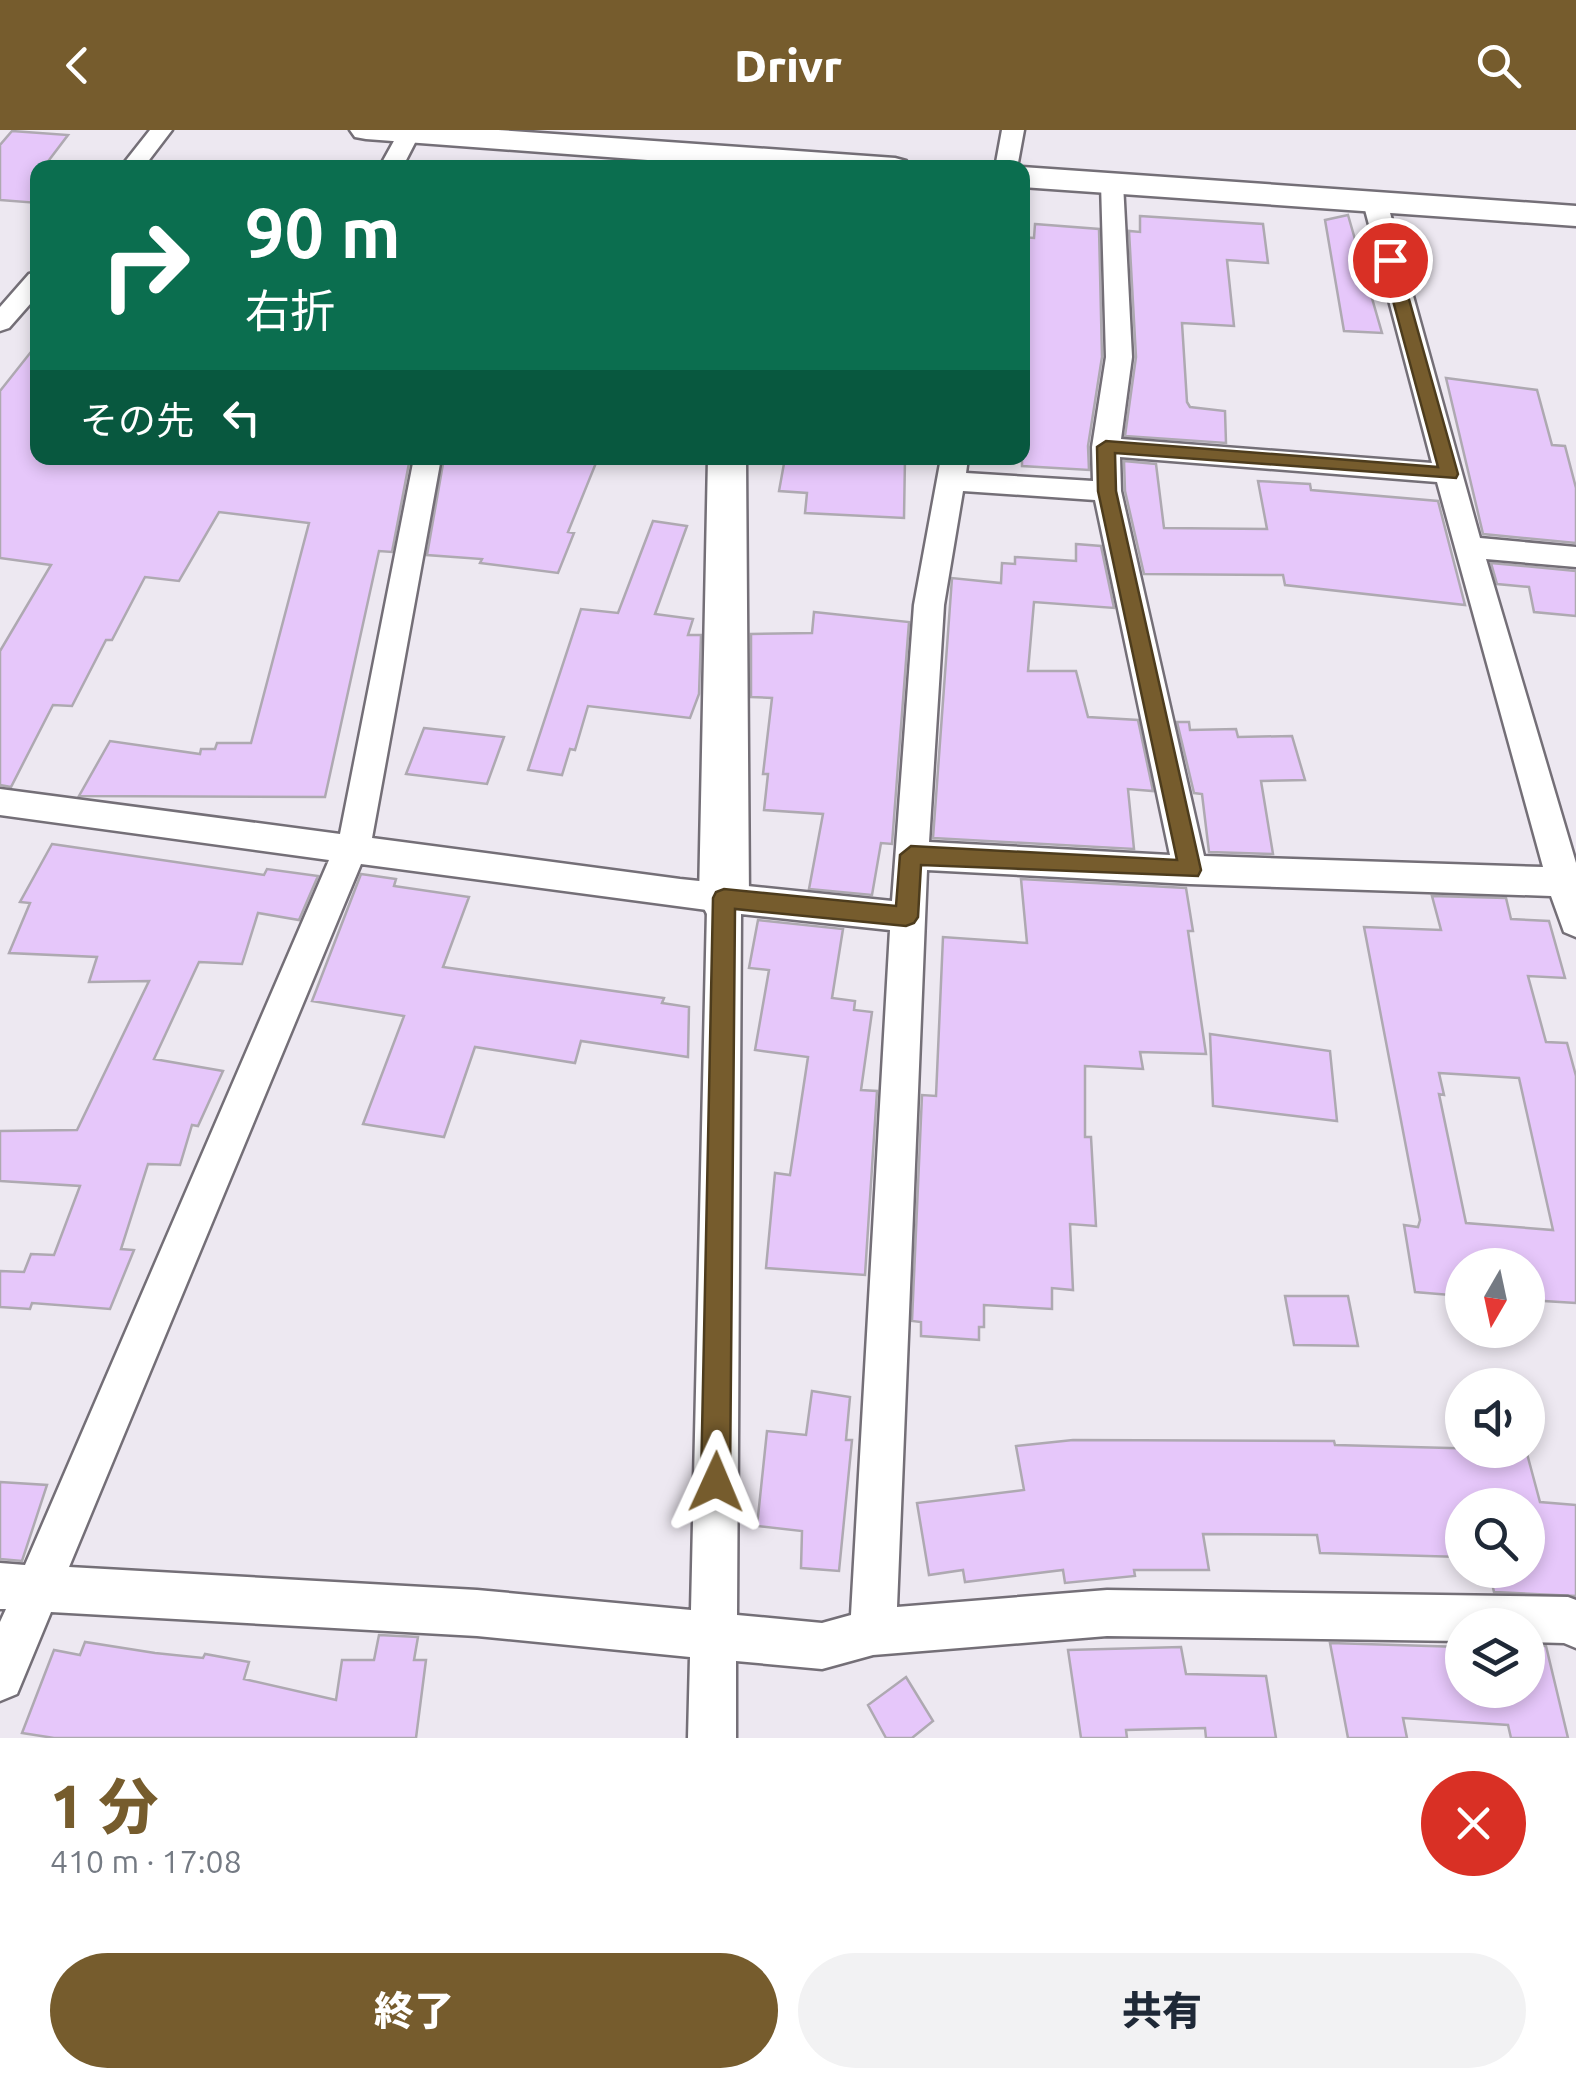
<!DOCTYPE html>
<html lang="ja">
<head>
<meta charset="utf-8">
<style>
	body { margin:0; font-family:Ubuntu,"Noto Sans JP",sans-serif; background:#f2f2f3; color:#1f2937; height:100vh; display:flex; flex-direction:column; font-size:38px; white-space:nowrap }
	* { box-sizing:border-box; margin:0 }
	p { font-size:32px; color:#747a83 }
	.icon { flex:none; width:55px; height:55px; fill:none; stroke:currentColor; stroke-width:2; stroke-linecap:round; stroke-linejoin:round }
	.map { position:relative; height:1608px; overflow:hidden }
	.details { display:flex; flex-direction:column; background:#fff; flex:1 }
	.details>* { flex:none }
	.hud { position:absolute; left:30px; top:30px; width:1000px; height:305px; border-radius:20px; box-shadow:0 5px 15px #0003; background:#0b6e4f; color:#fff; overflow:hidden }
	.needle { width:65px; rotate:189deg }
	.tools { position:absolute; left:1445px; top:1118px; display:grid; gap:20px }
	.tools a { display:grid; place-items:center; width:100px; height:100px; border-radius:50%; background:#fff; box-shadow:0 5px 15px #0003; font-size:50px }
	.pin { position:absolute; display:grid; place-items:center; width:85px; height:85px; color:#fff; margin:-42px; border:5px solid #fff; border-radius:50%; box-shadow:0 2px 10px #0007 }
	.me { position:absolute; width:110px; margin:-55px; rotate:1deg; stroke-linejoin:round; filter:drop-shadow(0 0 8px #0008) }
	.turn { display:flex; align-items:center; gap:35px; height:210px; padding:0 50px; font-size:45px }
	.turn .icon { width:130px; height:130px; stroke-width:2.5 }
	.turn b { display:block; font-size:70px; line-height:85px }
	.then { display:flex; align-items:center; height:95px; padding:0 50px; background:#0003; gap:20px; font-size:38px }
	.round { display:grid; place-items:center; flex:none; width:105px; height:105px; border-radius:52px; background:#f2f2f3 }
	.headline { display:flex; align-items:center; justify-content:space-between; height:170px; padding:0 50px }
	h1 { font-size:60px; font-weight:800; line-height:75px; color:#765c2d }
	.action { display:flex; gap:20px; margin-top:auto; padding:20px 50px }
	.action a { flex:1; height:115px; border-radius:60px; background:#765c2d; color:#fff; font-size:40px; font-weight:800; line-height:115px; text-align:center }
	.action a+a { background:#f2f2f3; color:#1f2937 }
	header { display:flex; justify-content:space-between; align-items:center; height:130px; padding:0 50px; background:#765c2d; color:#fff; font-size:45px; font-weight:800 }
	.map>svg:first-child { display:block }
	.building { fill:#e6c7fa; stroke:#aea9b1; stroke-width:2.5; fill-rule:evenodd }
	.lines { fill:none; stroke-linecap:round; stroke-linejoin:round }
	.street-casing { stroke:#746f77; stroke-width:5 }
	.secondary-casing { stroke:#746f77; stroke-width:5 }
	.street { fill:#fff; fill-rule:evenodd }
	.secondary { fill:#fff; fill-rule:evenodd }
	.route { fill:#765c2d; stroke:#4d3c1d; stroke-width:2.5 }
</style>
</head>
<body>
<header><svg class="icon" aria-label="back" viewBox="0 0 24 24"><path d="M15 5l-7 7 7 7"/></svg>Drivr<svg class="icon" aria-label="search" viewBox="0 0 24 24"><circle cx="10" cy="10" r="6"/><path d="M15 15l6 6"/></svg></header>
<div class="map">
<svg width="1576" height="1608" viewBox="0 0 1576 1608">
	<rect width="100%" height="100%" fill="#ede8f1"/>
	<!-- building -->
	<path class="building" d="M12 1 68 5 43 38H38V73L0 70V15Z
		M1348 85 1382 203 1344 201 1325 90Z
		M1140 86 1263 94 1268 133 1227 130 1234 196 1182 193 1187 272 1190 277 1225 281 1226 313 1125 306 1136 227 1129 101 1140 102Z
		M1035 94 1099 99 1102 227 1088 316 1089 340 1022 336V107L1034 108Z
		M38 213V328H410L392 422 379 421 325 667 79 666 110 611 200 624 201 619H215L217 613H251L309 393 219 382 179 451 145 447 112 510H106L72 576 53 575 11 657 0 655V521L51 435 0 428V261Z
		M1446 248 1537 260 1552 315 1565 316 1576 358V413L1483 404Z
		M444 328H598L568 402 574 403 558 443 480 433 482 429 427 425Z
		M785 328H905L904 388 805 383 807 363 779 361Z
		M1124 331 1156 334 1164 398 1267 399 1258 351 1310 354 1311 360 1438 371 1465 475 1285 455 1283 445 1144 444 1125 361Z
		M653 391 687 396 655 484 693 489 688 505H701L699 564 690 588 588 576 575 620 570 619 562 645 528 640 581 479 618 483Z
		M1076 414 1101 416 1114 478 1034 472 1028 541H1076L1088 587 1138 590 1153 661 1128 659 1134 719 933 708 952 448 1001 453 1002 433 1015 434V427L1076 431Z
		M1491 433 1576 441V486L1534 482 1529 457 1497 454Z
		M814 482 909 492 892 714 881 713 872 765 809 759 823 684 764 680 768 644H763L772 568 751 567V504L812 503Z
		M1177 592H1189L1190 600 1236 599 1238 607 1292 606 1305 650 1261 651 1273 724 1209 722 1202 664 1194 663Z
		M424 598 504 607 487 654 406 644Z
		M52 714 264 745 267 739 318 746 299 790 258 783 242 834 199 832 154 929 223 941 198 996 192 995 180 1035 148 1034 121 1119 134 1120 110 1179 32 1173 30 1179 0 1177V1141L24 1142 31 1124 54 1125 80 1056 0 1051V1001L77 1000 149 851 89 852 97 827 9 823 30 773 20 772Z
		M361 744 396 749 394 756 469 767 443 837 664 868 662 873 689 877 688 927 581 911 575 933 475 917 444 1007 363 994 404 886 312 871Z
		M1021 749 1186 758 1193 801H1188L1206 924 1140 922 1143 939 1085 936V1007H1091L1096 1096 1070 1094 1073 1160 1052 1158V1179L984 1175V1197H979V1210L921 1206V1192L912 1191 922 965 936 966 943 807 1027 813Z
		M1432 766 1506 768 1511 789 1549 791 1565 848 1528 846 1546 912 1567 913 1576 946V1173L1528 1170V1135H1462V1166L1415 1162 1404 1095 1418 1097 1420 1090 1364 797 1441 800ZM1439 943 1519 948 1553 1100 1466 1093 1439 964 1444 965Z
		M758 790 843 799 832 868 855 871 854 880 872 882 861 960 877 961 865 1145 766 1138 775 1043 790 1045 808 927 755 920 769 840 749 838Z
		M1210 904 1330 921 1337 991 1213 976Z
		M1285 1166H1348L1358 1216 1294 1215Z
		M812 1261 850 1267 846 1310H852L839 1441 801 1438 802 1401 757 1396 767 1301 806 1305Z
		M1073 1310 1334 1311 1335 1315 1526 1320 1540 1372 1576 1375V1466L1494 1462 1489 1440H1528V1375H1462V1427L1320 1423 1317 1405 1203 1404 1209 1440H1134L1135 1446 1065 1453 1063 1440 965 1452 963 1440 929 1445 917 1373 1024 1360 1016 1316Z
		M0 1352 47 1355 22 1431 0 1429Z
		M379 1505 418 1507 414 1530H426L416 1608H54L22 1603 54 1520 80 1525 85 1512 155 1523 203 1528 205 1524 249 1532 244 1549 336 1570 342 1530H374Z
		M1330 1513 1462 1517V1560H1528V1516H1546L1568 1608H1511L1508 1595 1403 1588 1407 1608H1348Z
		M1181 1517 1186 1544 1266 1546 1276 1608H1206L1205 1598 1126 1600 1127 1608H1081L1068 1520Z
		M906 1547 933 1591 912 1608H886L868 1575Z"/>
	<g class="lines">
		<!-- street casing -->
		<g class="street-casing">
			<path id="street" d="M150 0H172L143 38H120Z
				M400 0 420 3 402 38H379Z
				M1002 0H1024L1017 38H995Z
				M1112 46 1123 53 1132 227 1121 309 1432 333 1363 72 1375 65 1387 72 1480 408 1576 417V437L1486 429 1576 733V807L1564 802 1551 766 1190 754 927 740 897 1477 1107 1460 1568 1467 1576 1470V1518L1564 1513 1528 1512V1495H1462V1511L1107 1506 873 1525 822 1539 736 1531V1608H688L690 1527 477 1506 51 1482 17 1564 0 1571V1492L6 1479H0V1433L25 1435 329 730 0 685V659L340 704 414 328H441L372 708 680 749 892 771 914 475 941 328H968L966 343 1093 351 1092 317 1106 227 1101 53ZM1120 327 1437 352 1543 737 1204 726 1121 361ZM963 361 1095 370 1170 725 929 712 944 475ZM361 734 707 780 691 1480 477 1460 69 1437ZM741 784 890 800 851 1485 822 1493 737 1485Z
				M38 142V165L9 198 0 201V177L29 144Z"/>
		</g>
		<!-- secondary casing -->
		<g class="secondary-casing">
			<path id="secondary" d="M350 0H498L895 28 906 31 911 38H754L366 9 355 7Z
				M1022 37 1576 76V96L1022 57Z
				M708 328H746L749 769 741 784 724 790 707 784 699 769Z"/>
		</g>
		<!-- street -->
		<use href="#street" class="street"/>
		<!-- secondary -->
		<use href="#secondary" class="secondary"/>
	</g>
	<!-- route -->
	<path class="route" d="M1390 125 1398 130 1458 344 1456 348 1115 323 1116 361 1201 740 1198 746 921 735 918 787 914 793 906 796 735 779 730 1352 726 1362 716 1367 705 1362 701 1352 713 768 716 762 724 759 896 776 900 725 911 716 1177 730 1098 361 1097 317 1106 311 1438 337 1382 130Z"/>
</svg>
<div class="tools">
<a><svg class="needle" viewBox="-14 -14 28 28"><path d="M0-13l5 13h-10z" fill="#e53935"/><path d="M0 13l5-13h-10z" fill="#747a83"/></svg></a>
<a><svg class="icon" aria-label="sound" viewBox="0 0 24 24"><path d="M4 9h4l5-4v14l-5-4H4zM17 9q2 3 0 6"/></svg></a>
<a><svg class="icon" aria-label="search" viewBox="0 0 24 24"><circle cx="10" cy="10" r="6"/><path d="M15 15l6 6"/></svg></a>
<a><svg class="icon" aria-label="layers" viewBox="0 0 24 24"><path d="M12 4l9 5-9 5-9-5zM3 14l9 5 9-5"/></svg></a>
</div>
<div class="pin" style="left:1390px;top:130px;background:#d93025"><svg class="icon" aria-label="arrive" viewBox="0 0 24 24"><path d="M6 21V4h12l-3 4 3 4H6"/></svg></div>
<svg class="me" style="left:716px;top:1352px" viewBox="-20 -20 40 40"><path d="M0-17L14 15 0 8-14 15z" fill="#765c2d" stroke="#fff" stroke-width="4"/></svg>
<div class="hud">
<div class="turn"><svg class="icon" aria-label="right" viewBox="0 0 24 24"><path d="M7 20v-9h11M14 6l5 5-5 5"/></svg><div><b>90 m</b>右折</div></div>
<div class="then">その先<svg class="icon" aria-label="left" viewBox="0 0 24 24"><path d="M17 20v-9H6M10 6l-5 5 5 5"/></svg></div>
</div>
</div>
<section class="details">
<div class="headline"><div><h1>1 分</h1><p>410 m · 17:08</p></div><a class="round" style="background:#d93025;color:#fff"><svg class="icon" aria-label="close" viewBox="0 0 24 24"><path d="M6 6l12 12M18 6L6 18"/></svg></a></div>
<div class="action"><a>終了</a><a>共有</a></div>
</section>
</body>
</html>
